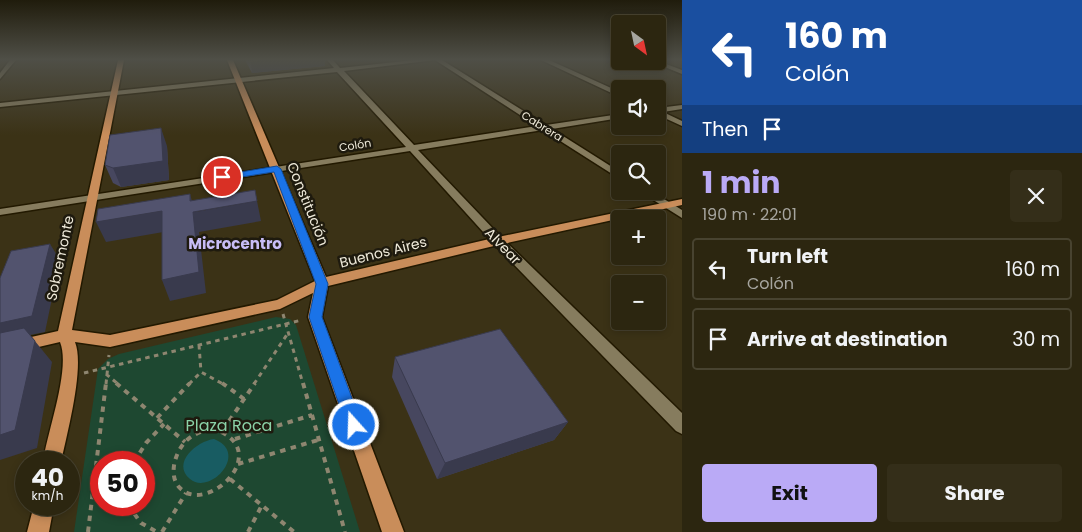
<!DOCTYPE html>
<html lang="en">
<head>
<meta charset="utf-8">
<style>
	body { margin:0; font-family:Poppins,sans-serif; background:#342e19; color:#f1f3f6; height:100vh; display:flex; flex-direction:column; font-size:19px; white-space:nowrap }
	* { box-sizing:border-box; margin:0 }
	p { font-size:16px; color:#a6a59f }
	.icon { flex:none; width:28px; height:28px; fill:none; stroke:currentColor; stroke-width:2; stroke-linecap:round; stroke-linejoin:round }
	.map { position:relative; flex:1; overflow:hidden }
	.drawer { display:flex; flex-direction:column; background:#2c2610; width:400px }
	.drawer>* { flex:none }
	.hud { background:#1a4fa0; color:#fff; overflow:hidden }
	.needle { width:32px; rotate:147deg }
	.controls { position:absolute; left:611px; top:15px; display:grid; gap:10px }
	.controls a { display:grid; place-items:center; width:55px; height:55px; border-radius:5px; background:#2c2610; box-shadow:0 2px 8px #0003,0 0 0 1px #484330; font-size:25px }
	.speed { position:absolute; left:15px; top:451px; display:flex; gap:10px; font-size:25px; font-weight:700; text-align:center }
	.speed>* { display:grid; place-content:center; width:65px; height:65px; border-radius:50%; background:#2c2610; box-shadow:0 2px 8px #0003,0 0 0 1px #484330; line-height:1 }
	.speed small { font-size:12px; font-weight:400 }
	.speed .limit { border:8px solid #d22; background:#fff; color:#111 }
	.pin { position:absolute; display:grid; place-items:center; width:42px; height:42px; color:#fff; margin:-21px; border:2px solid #fff; border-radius:50%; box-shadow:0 1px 5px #0007 }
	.me { position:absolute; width:55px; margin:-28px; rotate:340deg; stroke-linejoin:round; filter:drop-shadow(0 0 4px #0008) }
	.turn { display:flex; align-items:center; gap:18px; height:105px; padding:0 20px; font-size:22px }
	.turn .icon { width:65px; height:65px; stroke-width:2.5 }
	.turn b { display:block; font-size:35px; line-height:42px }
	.then { display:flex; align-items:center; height:48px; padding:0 20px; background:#0003; gap:10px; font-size:19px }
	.round { display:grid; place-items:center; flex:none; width:52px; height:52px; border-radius:5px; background:#342e19 }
	.overview { display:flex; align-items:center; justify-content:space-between; height:85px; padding:0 20px }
	h1 { font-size:30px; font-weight:700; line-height:38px; color:#baaaf6 }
	.cta { display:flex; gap:10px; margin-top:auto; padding:10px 20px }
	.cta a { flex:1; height:58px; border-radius:5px; background:#baaaf6; color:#111; font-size:20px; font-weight:700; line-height:58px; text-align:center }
	.cta a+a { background:#342e19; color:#f1f3f6 }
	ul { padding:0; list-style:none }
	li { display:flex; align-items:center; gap:15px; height:62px; margin:0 10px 8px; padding:0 10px; border:2px solid #484330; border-radius:5px }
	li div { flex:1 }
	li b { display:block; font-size:19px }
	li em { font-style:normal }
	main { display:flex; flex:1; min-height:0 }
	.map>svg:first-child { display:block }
	.green { fill:#1e4831; fill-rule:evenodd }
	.water { fill:#185c62 }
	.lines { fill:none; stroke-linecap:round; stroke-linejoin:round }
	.minor-casing { stroke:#221900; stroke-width:3 }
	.major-casing { stroke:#221900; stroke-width:3 }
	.path-far1 { stroke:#8e8670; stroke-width:3; stroke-dasharray:4.5 4.5; stroke-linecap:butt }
	.path { stroke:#8e8670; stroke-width:4; stroke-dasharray:5.5 5.5; stroke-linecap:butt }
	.minor { fill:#867c5e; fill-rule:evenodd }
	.major { fill:#c98d5a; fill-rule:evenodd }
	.wall { fill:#47475f }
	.shaded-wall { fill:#393a4d }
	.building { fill:#52536e; stroke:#393a4d }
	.route { fill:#1a73e8; stroke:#114b97 }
	.labels { text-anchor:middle; stroke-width:5; stroke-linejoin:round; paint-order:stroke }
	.far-street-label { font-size:11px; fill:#efeada; stroke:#1e1a0e }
	.street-label { font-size:14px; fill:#efeada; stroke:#1e1a0e }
	.neighbourhood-label { font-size:15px; font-weight:bold; fill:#c8bdf6; stroke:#1e1a0e }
	.near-park-label { font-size:16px; fill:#8ad2a7; stroke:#1e1a0e }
</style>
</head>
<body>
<main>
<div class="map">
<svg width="682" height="532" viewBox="0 0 682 532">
	<rect width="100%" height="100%" fill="#3b3216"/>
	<!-- green -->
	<path class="green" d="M276 317 290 319 296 325 360 532H74L98 369 108 359 119 354ZM101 462H144V505H101Z"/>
	<!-- water -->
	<path class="water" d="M214 439C250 453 210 496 190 479 171 463 197 441 214 439Z"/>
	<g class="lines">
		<!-- minor casing -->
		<g class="minor-casing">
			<path id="minor" d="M10 60H16L0 79V73Z
				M327 60H333L340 68 414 60H435L344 71 414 145 537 126 435 60H442L546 125 620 114V118L552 129 620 172V179L543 130 418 150 502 238 682 413V434L676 431 494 244 410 151 0 215V209L406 147 337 72 0 107V103L334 68Z
				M541 60H549L620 92V97Z
				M650 61H658L682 70V74Z
				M682 105V109L663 112 682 121V126L658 115V108Z
				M639 191H651L682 210V218Z"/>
		</g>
		<!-- major casing -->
		<g class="major-casing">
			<path id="major" d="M118 60H124L72 330 110 335 277 300 315 281 227 60H233L326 277 498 237 682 199V205L498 245 328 286 322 317 404 532H382L308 317 313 293 280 309 110 347 75 342C85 366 67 434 61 462H43C47 432 71 369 60 342L0 356V344L58 331Z
				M34 505H54L49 532H27Z"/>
		</g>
		<!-- path-far1 -->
		<path class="path-far1" d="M283 314 303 384
			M199 345 201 372
			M84 373 302 320
			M106 374 118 384
			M106 384 109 355
			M189 384 201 372 223 384
			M254 384 288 333"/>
		<!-- path -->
		<path class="path" d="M116 383 185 442
			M222 383 244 399
			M303 383 345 532
			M157 418 190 383
			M211 428C277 448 209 515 181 489 167 477 175 451 187 440 194 434 202 431 211 428Z
			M223 430 255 383
			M235 439 312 415
			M134 462 146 443 164 424
			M238 464 318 440
			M230 479 294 532
			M92 496 101 493
			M128 505 141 523 157 532
			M88 532 106 383
			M162 532 186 493
			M248 532 262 505"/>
		<!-- minor -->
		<use href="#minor" class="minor"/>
		<!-- major -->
		<use href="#major" class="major"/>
	</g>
	<!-- wall -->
	<path class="wall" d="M245 60H325V66L252 73Z
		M167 146 169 180 121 187 113 183 105 165Z
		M395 357 568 422 554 440 437 479 392 377Z"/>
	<!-- shaded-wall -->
	<path class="shaded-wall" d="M271 60H325V66L252 73 251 62Z
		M161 128 167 146 169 180 121 187 113 168Z
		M190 194 195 212 257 201 261 221 199 232 206 293 170 301 162 280Z
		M162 211 169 231 106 242 96 222Z
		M50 244 60 260 45 332 30 335 52 362 37 448 0 460V323Z
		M568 422 554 440 437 479 445 463Z"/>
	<!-- building -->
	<path class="building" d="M250 60H271L251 62Z
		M161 128 163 161 113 168 105 165 110 135Z
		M255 190 257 201 193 212 199 272 162 280V211L96 222 98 209 190 194V201Z
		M50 244 32 316 0 323V278L11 251Z
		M24 328 35 341 15 430 0 435V333Z
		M500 329 568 422 445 463 395 357Z"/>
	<!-- sky -->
	<linearGradient id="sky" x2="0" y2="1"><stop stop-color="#201c0c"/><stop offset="0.44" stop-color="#4f4f47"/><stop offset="1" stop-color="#4f4f47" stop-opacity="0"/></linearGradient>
	<rect width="682" height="135" fill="url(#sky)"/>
	<!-- route -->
	<path class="route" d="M277 166 281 169 328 284 322 317 362 425 360 430 354 432 348 430 346 425 309 317 316 284 274 172 222 180 217 177 222 175Z"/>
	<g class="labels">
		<!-- far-street labels -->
		<g class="far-street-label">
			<text transform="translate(542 126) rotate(32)" y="4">Cabrera</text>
			<text transform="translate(355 145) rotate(-9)" y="4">Colón</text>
		</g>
		<!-- street labels -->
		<g class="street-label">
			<text transform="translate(308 204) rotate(68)" y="5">Constitución</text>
			<text transform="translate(503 246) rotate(46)" y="5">Alvear</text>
			<text transform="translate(383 252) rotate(-14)" y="5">Buenos Aires</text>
			<text transform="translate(60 258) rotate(-78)" y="5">Sobremonte</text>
		</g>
		<!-- neighbourhood labels -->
		<g class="neighbourhood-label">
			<text x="235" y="249">Microcentro</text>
		</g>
		<!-- near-park labels -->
		<g class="near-park-label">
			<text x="229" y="431">Plaza Roca</text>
		</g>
	</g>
</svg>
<div class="controls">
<a><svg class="needle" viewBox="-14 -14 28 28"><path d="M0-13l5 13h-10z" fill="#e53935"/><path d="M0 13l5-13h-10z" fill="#a6a59f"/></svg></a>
<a><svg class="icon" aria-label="sound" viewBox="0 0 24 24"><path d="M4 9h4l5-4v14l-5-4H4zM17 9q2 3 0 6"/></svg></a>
<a><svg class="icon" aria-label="search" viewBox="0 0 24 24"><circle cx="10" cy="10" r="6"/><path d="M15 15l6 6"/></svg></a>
<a>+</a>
<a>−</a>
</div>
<div class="speed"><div>40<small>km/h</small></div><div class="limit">50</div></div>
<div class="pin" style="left:222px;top:177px;background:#d93025"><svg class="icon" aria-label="arrive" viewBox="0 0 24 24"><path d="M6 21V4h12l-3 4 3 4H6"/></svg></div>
<svg class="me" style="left:354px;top:425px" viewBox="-20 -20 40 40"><circle r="17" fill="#1a73e8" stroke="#fff" stroke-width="3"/><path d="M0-11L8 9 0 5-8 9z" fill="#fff"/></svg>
</div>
<section class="drawer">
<div class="hud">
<div class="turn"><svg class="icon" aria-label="left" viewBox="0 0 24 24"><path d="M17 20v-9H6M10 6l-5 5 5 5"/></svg><div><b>160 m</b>Colón</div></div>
<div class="then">Then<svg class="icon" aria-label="arrive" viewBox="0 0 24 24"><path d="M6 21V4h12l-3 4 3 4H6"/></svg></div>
</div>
<div class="overview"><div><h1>1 min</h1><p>190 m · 22:01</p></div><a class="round"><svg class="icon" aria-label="close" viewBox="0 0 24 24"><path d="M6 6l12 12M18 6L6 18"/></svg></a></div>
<ul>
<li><svg class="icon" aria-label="left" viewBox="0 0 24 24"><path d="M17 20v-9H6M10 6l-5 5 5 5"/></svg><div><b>Turn left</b><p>Colón</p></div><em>160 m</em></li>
<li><svg class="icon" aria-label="arrive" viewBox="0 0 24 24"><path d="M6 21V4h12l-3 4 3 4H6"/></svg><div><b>Arrive at destination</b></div><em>30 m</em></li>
</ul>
<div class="cta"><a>Exit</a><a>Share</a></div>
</section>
</main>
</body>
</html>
